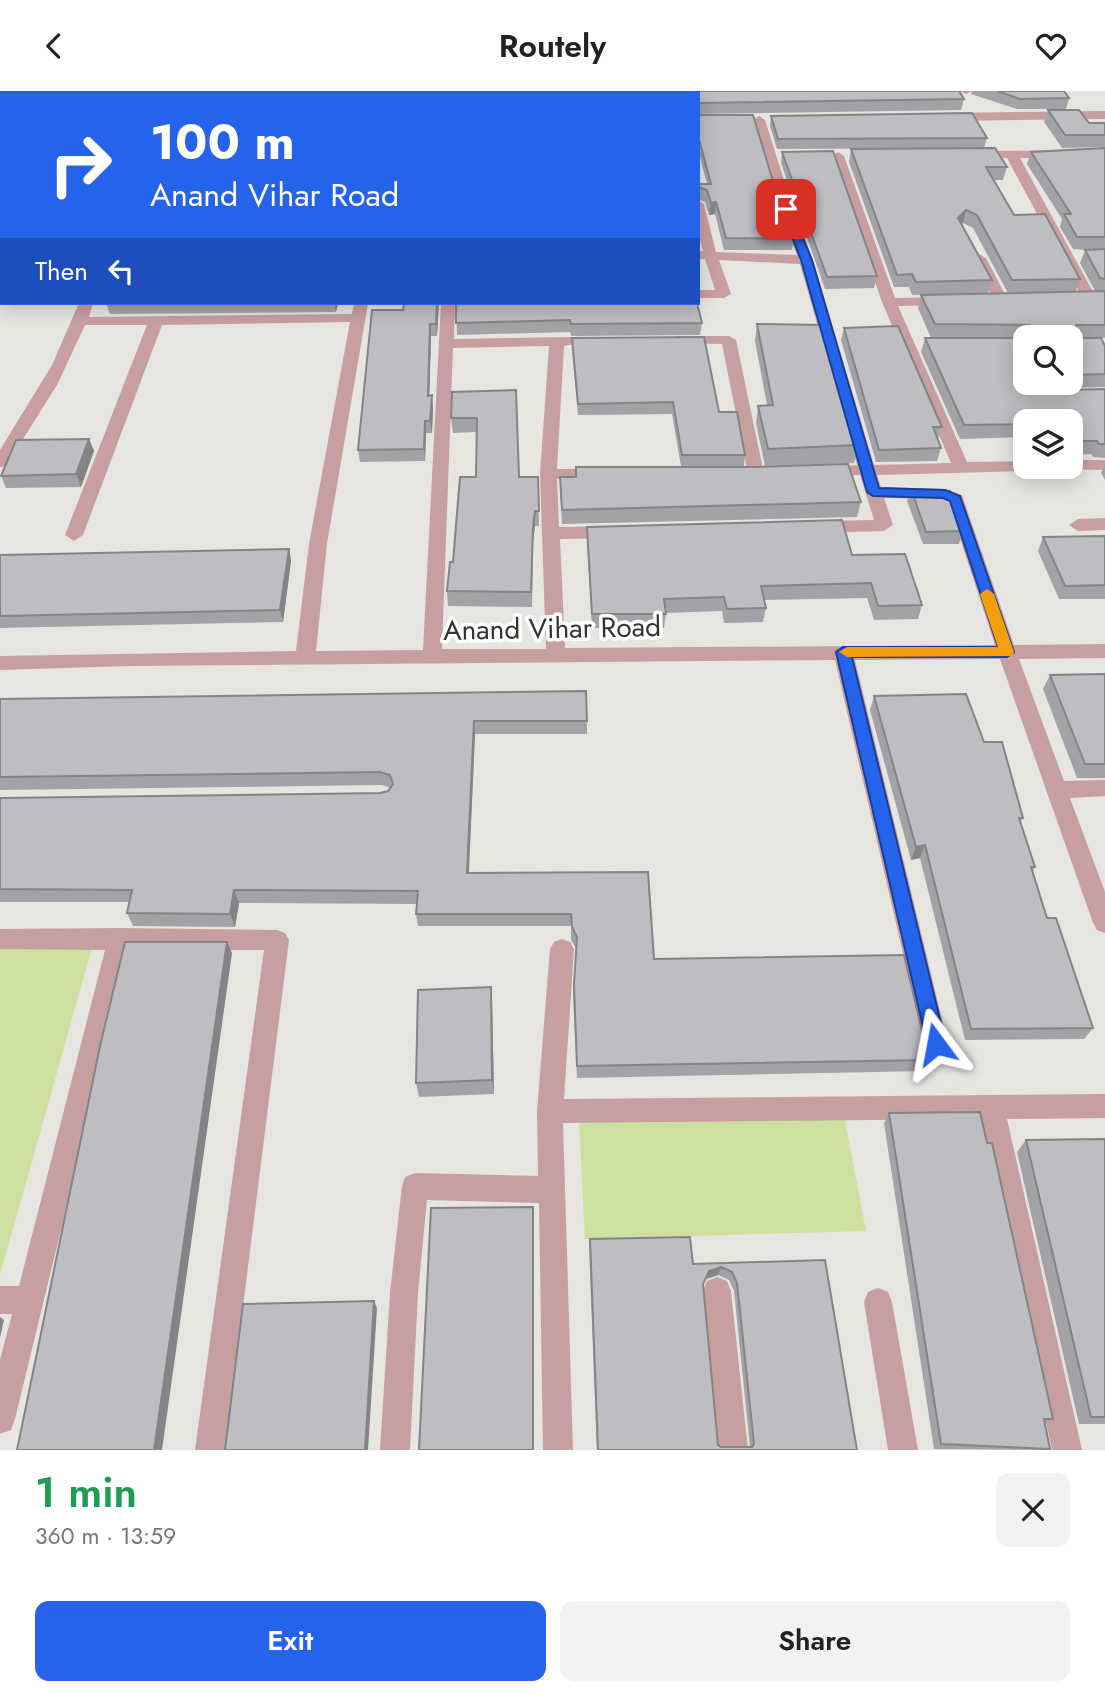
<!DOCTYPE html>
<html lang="en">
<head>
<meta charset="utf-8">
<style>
	body { margin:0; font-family:Jost,sans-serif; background:#f2f2f2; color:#222; height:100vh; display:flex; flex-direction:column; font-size:26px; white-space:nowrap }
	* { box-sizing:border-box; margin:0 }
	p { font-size:23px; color:#767676 }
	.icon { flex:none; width:38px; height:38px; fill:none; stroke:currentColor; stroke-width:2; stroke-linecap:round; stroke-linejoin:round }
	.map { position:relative; height:1359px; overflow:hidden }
	.details { display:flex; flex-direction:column; background:#fff; flex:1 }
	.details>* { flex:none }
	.top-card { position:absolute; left:0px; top:0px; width:700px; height:214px; box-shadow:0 4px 18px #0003; background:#2563eb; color:#fff; overflow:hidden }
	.controls { position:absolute; left:1013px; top:234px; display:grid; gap:14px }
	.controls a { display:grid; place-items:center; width:70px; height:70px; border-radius:14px; background:#fff; box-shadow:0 4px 18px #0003; font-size:35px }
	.pin { position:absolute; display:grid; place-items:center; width:60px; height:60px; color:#fff; margin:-30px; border-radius:14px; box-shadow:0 4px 10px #0006 }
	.me { position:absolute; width:77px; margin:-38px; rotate:347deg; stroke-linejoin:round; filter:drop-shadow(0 0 5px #0008) }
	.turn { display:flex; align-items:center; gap:24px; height:147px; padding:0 35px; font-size:32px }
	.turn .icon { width:91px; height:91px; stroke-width:2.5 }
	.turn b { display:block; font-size:49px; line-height:60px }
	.then { display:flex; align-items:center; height:66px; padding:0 35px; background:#0003; gap:14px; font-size:26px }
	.round { display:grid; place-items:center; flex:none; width:74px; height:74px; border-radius:14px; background:#f2f2f2 }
	.head { display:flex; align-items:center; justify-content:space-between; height:119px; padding:0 35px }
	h1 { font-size:42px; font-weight:600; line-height:52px; color:#1e9e55 }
	.action { display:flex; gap:14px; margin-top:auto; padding:14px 35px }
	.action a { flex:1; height:80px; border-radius:14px; background:#2563eb; color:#fff; font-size:28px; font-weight:600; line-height:80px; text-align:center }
	.action a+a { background:#f2f2f2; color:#222 }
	header { display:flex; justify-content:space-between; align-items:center; height:91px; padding:0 35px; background:#fff; font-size:32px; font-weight:600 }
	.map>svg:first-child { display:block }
	.green { fill:#cce19f }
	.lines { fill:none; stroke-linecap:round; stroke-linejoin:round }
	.street { fill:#c89fa0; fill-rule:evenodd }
	.wall { fill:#a3a3a7; fill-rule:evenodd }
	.shaded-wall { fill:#848488 }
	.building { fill:#bdbdc2; stroke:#848488; stroke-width:2; fill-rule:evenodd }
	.route { fill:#2563eb; stroke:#184099; stroke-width:2 }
	.slow { fill:#f59e0b }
	.labels { text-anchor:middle; stroke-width:7; stroke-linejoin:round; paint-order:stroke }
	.street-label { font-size:28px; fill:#343432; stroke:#fff }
</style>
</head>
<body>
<header><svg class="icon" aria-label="back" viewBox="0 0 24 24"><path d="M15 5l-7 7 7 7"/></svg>Routely<svg class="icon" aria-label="heart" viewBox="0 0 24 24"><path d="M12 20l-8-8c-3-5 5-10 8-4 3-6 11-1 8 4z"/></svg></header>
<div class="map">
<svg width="1105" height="1359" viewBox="0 0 1105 1359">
	<rect width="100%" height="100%" fill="#e6e5e0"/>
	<!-- green -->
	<path class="green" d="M0 856 92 857 0 1184Z
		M844 1024 866 1140 585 1148 579 1031Z"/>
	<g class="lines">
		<!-- street -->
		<path class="street" d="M152 0H164L151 2Z
			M959 0H972L966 3Z
			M1105 20V28L945 30 939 26 945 22Z
			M759 25 765 29 793 118 813 169 874 374 951 372 882 211 832 65 838 61 844 65 895 207 947 206 954 210 947 214 898 215 967 371 1026 370V376H1034L1026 380 877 384 881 396 945 398 962 404 1014 554 1105 553V567L1019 568 1064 690 1105 689V705L1070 707 1105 801V842L1097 839 1093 832 1000 568 855 569 948 953 945 961 936 964 927 961 924 953 835 569 129 575 0 579V565L296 560 309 453 350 231 162 234 83 444 74 450 65 444 147 234H85L57 294 6 375 0 376V359L52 274 79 212H93L89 226 352 223 354 212H368L327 453 316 560 423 559 441 212H455L454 248 570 246 577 250 575 253 564 255 557 378H602L610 383 602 388H557L559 436 615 435 624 441 615 447 560 448 565 557 995 554 948 411 942 408 884 407 893 434 884 440 815 442 806 436 815 430 874 429 860 384 823 386 815 381 823 376 857 374 800 173 719 169 731 203 724 207H698V199H715L705 168H698V160H703L698 143V109L704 113 716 161 797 164 779 118 753 29ZM549 255 540 383 546 558H442L453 257Z
			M1105 59V67H1020L1097 208 1090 212 1083 208 1007 67 971 68 965 64 971 60Z
			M979 163 986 167 1008 209 1006 212H996L994 209 972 167Z
			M676 245H729L736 249 764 383 762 387H750L748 383 722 253 671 252 669 249Z
			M1071 369H1105V379L1065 378 1071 376Z
			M1105 427V439L1078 440 1069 434 1078 428Z
			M120 837 277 839 285 842 289 849 225 1359H195L264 859H129L15 1328 11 1339 0 1343V1269L12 1223H0V1195H19L105 859 0 858V838Z
			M562 848 570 851 574 858 564 1008 1105 1003V1027L1007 1028 1082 1359H1052L981 1028 563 1032 573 1359H543L539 1112 427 1109 418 1202 410 1359H380L390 1202 402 1095 405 1086 415 1082 538 1085 537 1020 550 858 554 851Z
			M717 1186 727 1190 731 1200 748 1359H718L703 1200 707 1190Z
			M878 1197 888 1201 892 1211 918 1359H888L864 1211 868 1201Z"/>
	</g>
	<!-- wall -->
	<path class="wall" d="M972 0H1064L1069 7 1066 18H1017L971 3Z
		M698 2 964 8 961 19 698 23Z
		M1048 19 1089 32H1105V56L1062 57 1044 31Z
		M698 24 778 107 794 148 792 159H724L715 123 709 124 705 111 698 108V93H707L698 59Z
		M771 25 987 47 984 57 777 58 770 35Z
		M1105 57V247H1076L1105 255V296L1059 297 1062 299 1105 298V367L1093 366 1091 363 1073 364 1071 361V331H1026V346L960 348 921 261 925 247 1026 292H1071V247H931L918 217 921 204 1008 202 973 137 963 132 961 133 992 189 988 202 912 204 909 196H894L849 71 851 58 1007 76 1003 89H993L1014 124 1080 188 1076 200H1095L1080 172 1085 159H1087L1073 158 1060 136 1062 128 1027 73 1031 61Z
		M782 61 877 185 874 197 825 198 781 72Z
		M106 212H338L336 221 110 223Z
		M439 212 437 245H431L429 304 433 317 432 342H426L425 370 360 371 358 359 403 219Z
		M456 212 702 232 700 244 571 245 570 241 457 244Z
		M757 233 858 354 854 372 765 375 756 332 758 315 767 314 755 250Z
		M844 237 942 336 938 348 941 357 937 370 876 371 841 249Z
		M572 247 719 321 745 364 744 375H681L672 323 578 324 572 259Z
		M516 299 519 386H538L539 435H535L533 450 532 516 448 515 447 500 453 471 476 386 477 341 453 342 451 327Z
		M89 348 94 360 81 396 6 397 1 385Z
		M1105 373V389L1101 382Z
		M560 386 861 411 857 426 562 433Z
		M911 398 963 440 959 453H923L907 410Z
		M587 436 852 464 922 514 918 528 874 529 867 507 764 509 766 517 763 531 724 532 722 520 666 522 664 537H592L587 450Z
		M1105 445V508H1059L1038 460 1043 446Z
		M289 458 291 470 283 531 0 537V464Z
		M1105 583V687H1077L1043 598 1050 584Z
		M874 605 984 651 1023 727 1020 732 1035 776 1033 780 1047 827 1093 937 1084 948 965 949 920 767 911 769 870 619Z
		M0 608 587 630V643H475L469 782 648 781 654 868 929 969 923 980 577 987 573 905 576 857 571 849V835H418L416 823 417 813 239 812 235 836 133 835 127 822 129 811H0V707L380 702 388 700 390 697 383 694 0 699Z
		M492 912 494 1003 419 1006 416 992Z
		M889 1022 987 1052 1053 1328 1045 1333 1050 1358 1048 1359 934 1358 884 1032Z
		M1105 1048V1333H1079L1017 1061 1026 1049Z
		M590 1148 693 1173 825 1169 857 1359H597L589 1156ZM718 1184 729 1189 734 1200 750 1356H721L718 1354 703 1194 706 1188Z"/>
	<!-- shaded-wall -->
	<path class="shaded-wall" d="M716 111 715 123 709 124 711 112Z
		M966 119 963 132 955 139 958 127Z
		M2 183V202L0 205V186Z
		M334 212H338L336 221Z
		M437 212H439L437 245 436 233Z
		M430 233 431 245 429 317 428 305Z
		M432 304 433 317 432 342 430 330Z
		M425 330 426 342 425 370 424 358Z
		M89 348 94 360 81 396 76 383Z
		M535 420V435L533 450 532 516 533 435Z
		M289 458 291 470 283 531 280 519Z
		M474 630 475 643 468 795 467 782Z
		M925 754 920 767 911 769 916 756Z
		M234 799 239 812 235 836 230 823Z
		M227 851 232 862 162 1359H154Z
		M491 896 492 912 494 1003 492 989Z
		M721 1176 718 1184 706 1188 700 1200 709 1180Z
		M374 1210 377 1217 368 1359H365Z
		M0 1226 4 1229 0 1247Z"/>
	<!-- building -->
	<path class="building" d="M172 0H393V2H171Z
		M442 0H959L964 8 698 12V2H442Z
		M997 0H1064L1069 7 1020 8Z
		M1048 19H1079L1089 32H1105V44H1065Z
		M972 22 987 47 778 48 771 25Z
		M2 24V183L0 186V33Z
		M698 24H753L778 107 794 148 726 147 716 111 711 112 707 99 698 96V93H711L698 45Z
		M995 57 1007 76H986L1014 124 1045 123 1080 188 1012 189 977 124 966 119 958 127 992 189 916 191 912 183 897 184 851 58Z
		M1105 57V146H1077L1064 123H1071L1031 61Z
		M833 60 877 185 827 186 782 61Z
		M1105 158V188L1100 187 1085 159Z
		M1105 200V234H1076L1073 245 1076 247H1101L1105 255V283L1071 284V247H1031L1033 237 1030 234 935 233 921 204Z
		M404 212H437L436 233H430L428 305 432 304 430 330H425L424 358 358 359 372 219H403Z
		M456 212H697L702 232 571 233 570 229 456 232Z
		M757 233 823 234 858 354 768 358 758 315 773 314Z
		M898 235 942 336H933L941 357 879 359 844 237Z
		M704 246 719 321H737L745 364H682L673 311 578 313 572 247Z
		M925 247H1026V292H1052L1062 299 1105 298V353H1099L1097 350H1078L1071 337V331H1026V333L964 334Z
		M516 299 519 386H538L539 420H535L533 435 531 501 447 500 450 471H453L460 386H476L477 327H451L452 301Z
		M89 348 76 383 1 385 16 349Z
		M848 373 861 411 562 419 560 386H576V376H758Z
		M911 398 950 400 963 440 926 441Z
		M842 429 852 464 905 463 922 514 878 515 871 492 761 495 766 517 727 518 724 506 664 508 666 523H592L587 436Z
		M1105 445V494L1065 495 1043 446Z
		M289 458 280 519 0 525V464Z
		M1105 583V673H1085L1050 584Z
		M586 600 587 630H474L467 782 648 781 654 868 904 864 929 969 577 975 574 893 577 846 572 836 571 823H416L418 800 234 799 230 823 127 822 132 799 0 798V707L380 702 388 700 393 693 390 684 380 681 0 686V608Z
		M966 603 984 651H1002L1023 727H1019L1035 776H1031L1047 827H1056L1093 937 971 938 925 754 916 756 874 605Z
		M125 851H227L154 1359H17L100 955Z
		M491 896 492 989 416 992 418 899Z
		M980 1021 987 1052H992L1053 1328H1044L1050 1358 941 1353 889 1022Z
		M1105 1048V1326H1091L1026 1049Z
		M533 1116V1359H419L431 1117Z
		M690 1146 693 1173 825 1169 857 1359H598L590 1148ZM721 1176 732 1181 737 1192 754 1353 752 1356H721L718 1354 703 1193 709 1180Z
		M374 1210 365 1359H225L243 1213Z"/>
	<!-- route -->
	<path class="route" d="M786 115 791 118 812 169 879 397 945 399 960 405 1014 561 1007 566H852L946 953 943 960 936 962 930 960 927 953 836 561 843 556H998L950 410 943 407 873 405 867 401 801 169 781 118Z"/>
	<!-- slow -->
	<path class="slow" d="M987 498 994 503 1014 561 1012 565 847 566 839 561 847 556H998L980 503Z"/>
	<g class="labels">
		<!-- street labels -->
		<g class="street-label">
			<text transform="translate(552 537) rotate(-1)" y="10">Anand Vihar Road</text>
		</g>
	</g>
</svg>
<div class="controls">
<a><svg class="icon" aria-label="search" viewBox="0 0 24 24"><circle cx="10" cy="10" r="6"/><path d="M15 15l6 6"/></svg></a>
<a><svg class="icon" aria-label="layers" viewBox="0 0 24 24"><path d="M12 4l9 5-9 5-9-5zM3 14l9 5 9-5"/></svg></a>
</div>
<div class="pin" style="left:786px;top:118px;background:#d93025"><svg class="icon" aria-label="arrive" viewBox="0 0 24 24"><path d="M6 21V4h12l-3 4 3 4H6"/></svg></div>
<svg class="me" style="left:936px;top:953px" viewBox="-20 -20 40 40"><path d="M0-17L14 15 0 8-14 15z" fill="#2563eb" stroke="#fff" stroke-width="4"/></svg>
<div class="top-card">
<div class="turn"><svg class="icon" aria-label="right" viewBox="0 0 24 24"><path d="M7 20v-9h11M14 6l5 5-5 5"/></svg><div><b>100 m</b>Anand Vihar Road</div></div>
<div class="then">Then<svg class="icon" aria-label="left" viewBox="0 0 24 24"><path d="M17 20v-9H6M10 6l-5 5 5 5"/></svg></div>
</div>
</div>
<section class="details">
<div class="head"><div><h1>1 min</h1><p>360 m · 13:59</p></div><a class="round"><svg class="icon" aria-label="close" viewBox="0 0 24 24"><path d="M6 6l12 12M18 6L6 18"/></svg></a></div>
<div class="action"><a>Exit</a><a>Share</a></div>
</section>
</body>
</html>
